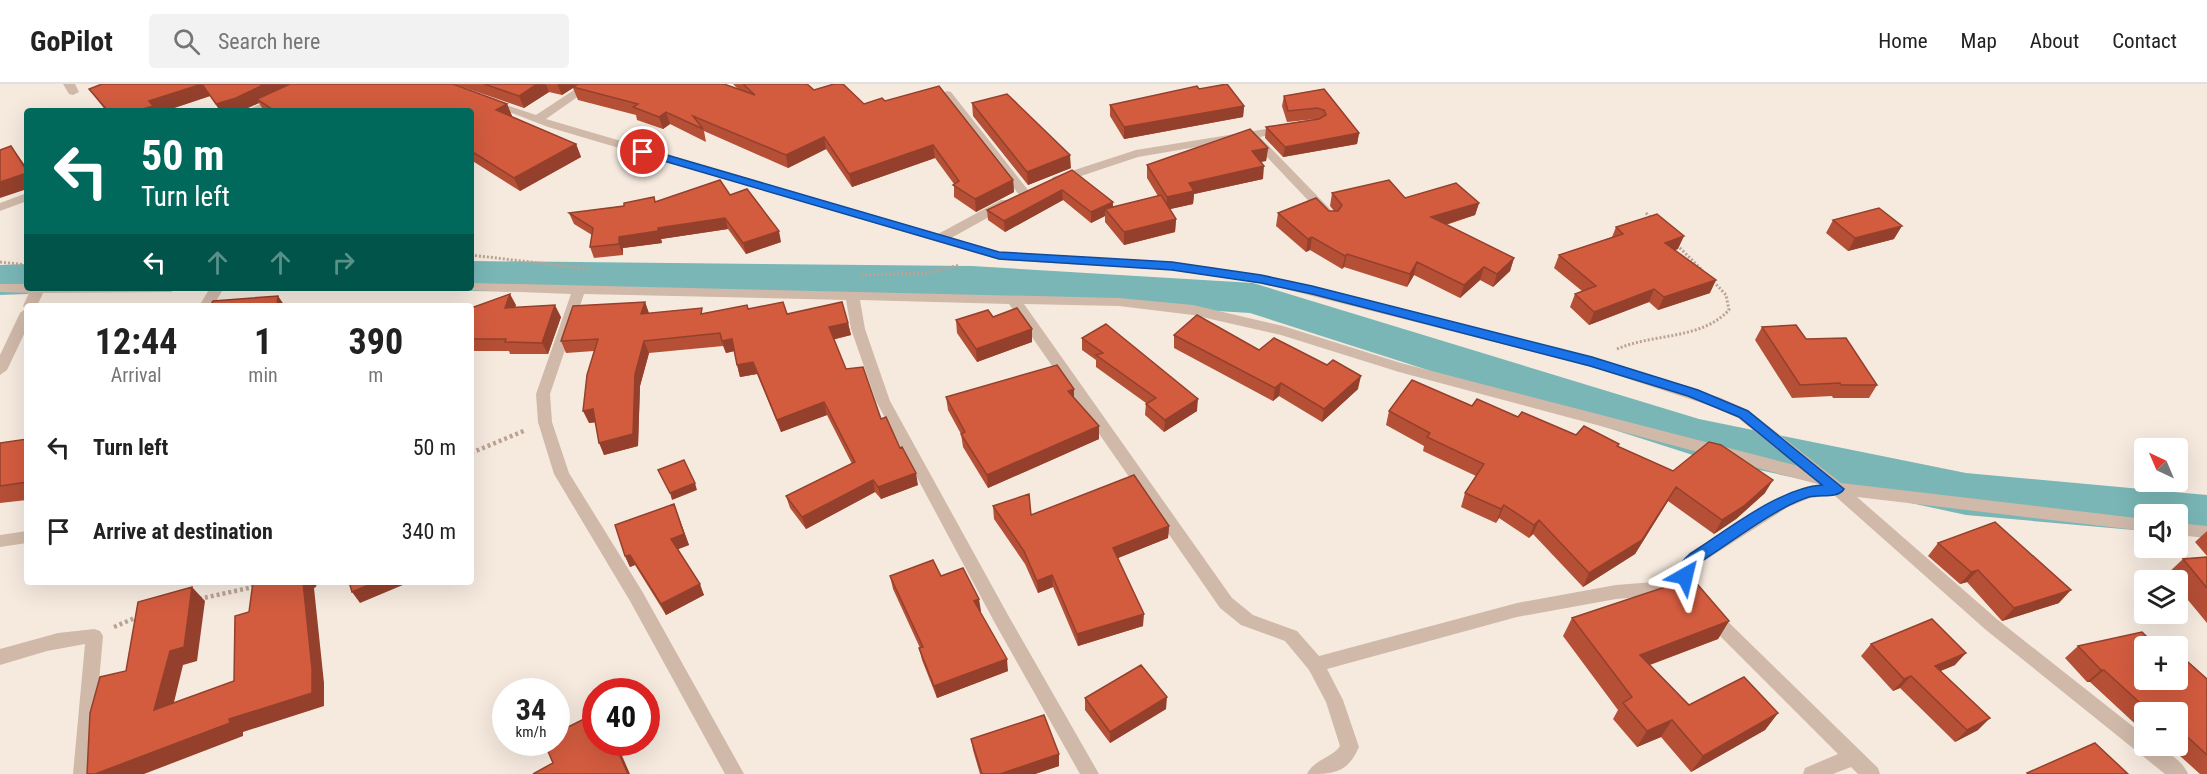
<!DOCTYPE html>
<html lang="en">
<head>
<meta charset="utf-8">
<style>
	body { margin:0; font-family:"Roboto Condensed",sans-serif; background:#f2f2f2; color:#222; height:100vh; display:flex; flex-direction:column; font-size:22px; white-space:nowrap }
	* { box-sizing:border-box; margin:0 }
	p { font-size:20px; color:#767676 }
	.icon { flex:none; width:33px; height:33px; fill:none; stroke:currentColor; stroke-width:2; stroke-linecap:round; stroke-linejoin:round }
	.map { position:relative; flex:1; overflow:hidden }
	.panel { position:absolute; left:24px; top:219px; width:450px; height:282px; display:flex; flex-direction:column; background:#fff; border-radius:6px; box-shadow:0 6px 24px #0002 }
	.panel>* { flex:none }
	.guide { position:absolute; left:24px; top:24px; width:450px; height:183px; border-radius:6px; box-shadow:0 6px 24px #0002; background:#00695c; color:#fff; overflow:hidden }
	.needle { width:39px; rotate:316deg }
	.controls { position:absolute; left:2134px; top:354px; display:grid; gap:12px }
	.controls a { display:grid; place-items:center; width:54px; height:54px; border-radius:6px; background:#fff; box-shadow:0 6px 24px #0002; font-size:30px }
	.speed { position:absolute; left:492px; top:594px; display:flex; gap:12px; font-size:30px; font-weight:700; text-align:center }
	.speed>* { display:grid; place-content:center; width:78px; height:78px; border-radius:50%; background:#fff; box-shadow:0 6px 24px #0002; line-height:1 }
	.speed small { font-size:15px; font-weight:400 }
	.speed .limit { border:9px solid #d22; background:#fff; color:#111 }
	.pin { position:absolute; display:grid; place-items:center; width:51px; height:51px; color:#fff; margin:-26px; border:3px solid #fff; border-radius:50%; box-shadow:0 2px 6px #0007 }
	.me { position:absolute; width:66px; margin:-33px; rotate:37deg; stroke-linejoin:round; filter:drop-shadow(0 0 4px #0008) }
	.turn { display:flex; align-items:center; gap:21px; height:126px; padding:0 18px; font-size:27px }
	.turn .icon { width:78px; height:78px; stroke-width:2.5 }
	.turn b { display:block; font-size:42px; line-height:51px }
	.lanes { display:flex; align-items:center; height:57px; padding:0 18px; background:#0003; justify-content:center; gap:30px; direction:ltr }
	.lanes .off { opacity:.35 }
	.eta { display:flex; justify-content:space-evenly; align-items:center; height:102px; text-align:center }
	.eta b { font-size:36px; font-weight:700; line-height:42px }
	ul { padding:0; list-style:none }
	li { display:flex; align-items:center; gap:18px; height:84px; padding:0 18px }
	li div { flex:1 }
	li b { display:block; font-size:22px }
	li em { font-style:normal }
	header { display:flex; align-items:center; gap:36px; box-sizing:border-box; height:84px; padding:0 30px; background:#fff; border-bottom:2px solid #e0e0e0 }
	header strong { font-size:28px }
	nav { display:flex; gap:33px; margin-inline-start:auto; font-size:21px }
	.search { width:420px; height:54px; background:#f2f2f2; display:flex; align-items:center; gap:15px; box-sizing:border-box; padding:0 21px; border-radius:6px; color:#767676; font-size:22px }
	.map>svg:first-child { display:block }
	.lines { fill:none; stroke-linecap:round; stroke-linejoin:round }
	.river { fill:#7ab6b6; fill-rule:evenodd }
	.path-far1 { stroke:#bca293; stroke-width:3; stroke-dasharray:2 2; stroke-linecap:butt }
	.path { stroke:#bca293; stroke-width:4.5; stroke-dasharray:3 3; stroke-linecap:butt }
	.minor { fill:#d0b9a9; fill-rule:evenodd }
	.wall { fill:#b54f36 }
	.shaded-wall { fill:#94402c }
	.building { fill:#d35c3f; stroke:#94402c; stroke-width:1.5 }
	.route { fill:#1a73e8; stroke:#114b97; stroke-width:1.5 }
</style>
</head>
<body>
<header>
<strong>GoPilot</strong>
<div class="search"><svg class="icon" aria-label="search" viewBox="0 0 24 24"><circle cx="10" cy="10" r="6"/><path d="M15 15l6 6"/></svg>Search here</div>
<nav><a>Home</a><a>Map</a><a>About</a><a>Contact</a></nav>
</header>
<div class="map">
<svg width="2207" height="690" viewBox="0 0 2207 690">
	<rect width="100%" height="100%" fill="#f6eadf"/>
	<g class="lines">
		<!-- river -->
		<path class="river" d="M471 177 972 182 1253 199 1699 335 1966 389 2207 411V453L2178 451V430H2145V447L1966 431 1699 373 1250 229 972 212 471 207 462 204H471Z
			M27 180V204L43 205 27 210 0 211V181Z"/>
		<!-- path-far1 -->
		<path class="path-far1" d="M1646 129 1653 136
			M1677 161 1703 187
			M471 171 589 185
			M0 178 27 181
			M861 191 926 189 960 181
			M1617 265C1654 249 1701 256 1729 226L1726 211 1713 197"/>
		<!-- path -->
		<path class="path" d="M471 369 526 346
			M199 515 253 503V498
			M114 543 137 533"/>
		<!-- minor -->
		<path class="minor" d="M63 0H75L79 8 73 11 69 10Z
			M303 0H318L260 27H245Z
			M583 0H596L546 35 938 150 1001 116H1009L1011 119 1009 122 951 154 1000 168 1171 178 1261 191 1312 202 1592 273 1721 314 1748 326 1841 399 2145 435V447L1857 413 1998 536 2145 652V662C2161 662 2182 675 2188 690H2165L1986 546 1834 411 1810 414 1788 423 1701 479C1690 492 1698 500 1704 513L1702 518C1692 521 1689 517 1684 509L1616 515 1517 533 1327 585 1343 616 1359 663C1347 690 1333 690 1307 690 1313 676 1332 674 1340 662L1326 618 1309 586 1285 557 1241 541 1220 524 1009 220 860 216 865 245 890 317 1008 531 1099 690H1080L996 541 876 317 851 245 846 216 584 210 550 310 552 338 569 389 642 507 744 690H725L630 517 554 390 538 338 536 310 571 210 466 206 465 204H471V199L1119 214 1193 221 1283 242 1401 279 1798 382 1738 334 1711 322 1589 282 1261 199 1171 186 999 176 548 43 486 19 492 16 536 31ZM1024 220 1119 222 1193 231 1281 251 1399 288 1821 401 1808 402 1776 415 1689 469 1680 484 1679 496 1616 501 1517 519 1319 572 1297 547 1253 531 1232 514Z
			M947 7 951 8 1028 106V112H1020L941 10Z
			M1285 42 1289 43V47L1260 53 1331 126 1333 129 1331 132H1323L1249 54 1138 73 1057 100 1051 96 1053 93 1136 66Z
			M27 109V117L0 127V119Z
			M0 200H27V204H178L171 208 43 209 37 222H27V244L7 286 0 291V271L20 229 25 225 23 222 29 209 0 208Z
			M210 204H224L213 222H199Z
			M2178 439 2207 442V454L2178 451Z
			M27 447V459L0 463V451Z
			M1711 525 1717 527 1878 684 1880 690H1858L1851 683 1833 690H1803L1805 684 1838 670 1705 537 1702 532 1705 527Z
			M94 545 100 547 103 552 91 690H73L85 560 47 567 0 581V565L58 549Z"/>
	</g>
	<!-- wall -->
	<path class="wall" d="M454 0H724L738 5 733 0H807L814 6 864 20 885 17 1013 96 1014 108 976 128 954 113V100L935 74 852 103 826 65 788 84 704 47 706 58 670 40 663 45 637 36 636 31 578 16 573 4 562 11 549 8 524 24Z
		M89 5 507 20 512 32 511 33 576 60 581 73 520 107 471 76V27H264L259 19 241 27H220L210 12 165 27H106Z
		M1324 5 1359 49 1357 60 1283 73 1265 54 1266 43 1316 35 1287 38 1282 22 1284 12Z
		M972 19 1071 84 1028 101 973 32Z
		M1110 21 1244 22 1243 33 1124 55 1110 32Z
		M1268 64 1266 77 1261 78 1263 95 1194 110 1193 120 1170 125 1176 135 1175 148 1124 161 1105 138V132L1091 139 1063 116 1005 148 988 136 987 126 1072 86 1113 118V123L1158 112 1147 94V81Z
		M1332 109 1479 119 1475 131 1446 141 1514 174 1510 187 1493 203 1480 196 1460 214 1414 191 1407 203 1344 183 1342 185 1310 166 1306 168 1276 142 1278 129 1334 127 1330 122Z
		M730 111 781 158 746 170 728 145 661 155 662 159 623 164V171L594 174 590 163 592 151 574 140 569 129 624 122 654 113 655 118Z
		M1833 136 1894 155 1848 167 1826 149Z
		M1616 143 1678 165 1675 166 1710 209 1658 226 1649 218 1589 241 1570 223 1575 210 1582 207 1554 184 1559 171 1612 153Z
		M645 218 649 229 703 230 748 225 848 239 851 251 834 255 846 285 881 335 900 364 918 401 881 415 875 408 806 445 790 424 786 412 852 380 827 331 781 348 757 290 740 293 734 267 726 269 723 262 649 269 640 302 638 362 604 371 595 338 589 339 594 267 566 269 561 257Z
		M516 221 515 223 561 233 548 270H510L509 267H471V224Z
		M993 233 1032 258 977 278 957 249 956 236Z
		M1762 243 1806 255 1877 301 1869 314H1833L1832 312 1792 314 1755 256Z
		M1174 251 1259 266 1358 305 1322 338 1279 312 1273 317 1174 264Z
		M1082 254 1197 327 1164 348 1145 331 1146 319 1096 283V276L1082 266Z
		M1074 305V314L1099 355 988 404 963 363 961 350 948 326 946 313Z
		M1472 322 1518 333 1576 351 1619 360 1618 363 1673 387 1765 409 1736 435 1714 450 1668 417 1635 470 1583 503 1533 450 1529 454 1499 434 1496 439 1461 423 1465 409 1476 392 1423 367 1424 362 1386 341 1389 327Z
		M27 355V416L0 419V359Z
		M674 420 689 461 678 465 704 511 666 531 635 481 630 483 625 472Z
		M993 422 1031 431 1169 442 1168 454 1118 474 1143 542 1078 562 1053 503 1038 509 1025 480 994 435Z
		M2207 447V472L2195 458Z
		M1938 459 2059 519 2002 537 1967 498 1960 500 1928 472Z
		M2207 473V539L2178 504V496H2172L2167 490 2183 475Z
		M890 492H941L981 527 980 528 1008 587 937 614 922 576 919 564H920L893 505Z
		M1572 534 1729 537 1718 555 1650 581 1689 621 1778 629 1765 646 1691 688 1661 653 1637 663 1613 635 1618 626 1563 552Z
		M1871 560 1955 581 1940 587 1978 646 1955 658 1900 604 1893 607 1861 572Z
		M2078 562 2145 596 2207 595V690H2200L2169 662H2178V628H2145V649L2090 598H2087L2065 574Z
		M1085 614 1166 625 1110 659 1085 626Z
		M971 655 1059 670V682L1035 690H980L973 666Z"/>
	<!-- shaded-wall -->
	<path class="shaded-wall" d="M202 0 210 12 165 27H136L149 17Z
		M265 0H298L257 15 259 19 241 27H220L216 20Z
		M537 0H546L549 8 524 24 519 12Z
		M557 0H579L562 11Z
		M507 20 512 32 501 39 496 26Z
		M1244 22 1243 33 1124 55V43Z
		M666 28 670 40 663 45 659 33Z
		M1359 49 1357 60 1283 73 1285 63Z
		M824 53 826 65 788 84 786 71Z
		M576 60 581 73 520 107 514 94Z
		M933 61 935 74 852 103 849 90Z
		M11 62 27 84V87Z
		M1268 64 1266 77 1251 79 1252 67Z
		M1070 71 1071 84 1028 101 1027 88Z
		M1264 82 1263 95 1194 110 1193 120 1166 126 1167 113 1189 99Z
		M27 89V105L0 114V98Z
		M1013 96 1014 108 976 128 975 115Z
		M1062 106 1063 116 1005 148 1004 137Z
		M1113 118V129L1105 125V132L1091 139V128Z
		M1479 119 1475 131 1428 146 1431 133Z
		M725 134 728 145 661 155 662 159 623 164V171L619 160V153L658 144Z
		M1176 135 1175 148 1124 161V148Z
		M1902 142 1894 155 1848 167 1855 154Z
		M779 147 781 158 746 170 743 159Z
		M1684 152 1678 165 1659 171 1665 159Z
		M1312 153 1310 166 1306 168 1308 155Z
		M1347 170 1344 183 1342 185 1345 172Z
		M1514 174 1510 187 1493 203 1497 190Z
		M1417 178 1414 191 1407 203 1410 190Z
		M1484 183 1480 196 1460 214 1464 201Z
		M1716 196 1710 209 1658 226 1664 213Z
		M1654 205 1649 218 1589 241 1594 228Z
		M510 210 516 221 511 235 505 224Z
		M278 212 285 222H277Z
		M645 218 649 230H641Z
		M555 221 561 233 548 270 542 259Z
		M848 239 851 251 832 256 829 243Z
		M1032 245V258L977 278 976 265Z
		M732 255 735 267 726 269 722 257Z
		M644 257 649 269 640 302 638 362 604 371 599 359 635 290Z
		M753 278 757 290 740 293 737 281Z
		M1361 292 1358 305 1322 338 1324 325Z
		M1281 299 1279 312 1273 317 1275 304Z
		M1074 305V318L1068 307Z
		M1198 315 1197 327 1164 348 1165 336Z
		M824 318 827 331 781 348 777 336Z
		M593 325 599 338 589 339 583 327Z
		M1099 342V355L988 404 987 391Z
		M916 389 918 401 881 415 878 403Z
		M873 396 875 408 806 445 802 433Z
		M1773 396 1765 409 1736 435 1714 450 1722 436Z
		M695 399 697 406 672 416 670 409Z
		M1676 403 1668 417 1635 470 1583 503 1589 489Z
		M674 420 689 461 676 466 671 455Z
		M1504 421 1499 434 1496 439 1501 425Z
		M1539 436 1533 450 1529 454 1534 441Z
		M1169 442 1168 454 1113 476V464Z
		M630 471 635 481 630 483 625 472Z
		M1978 486 1967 498 1960 500 1971 488Z
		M1052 491 1053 503 1038 509 1037 497Z
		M184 498H199L188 501Z
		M303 498H317L316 503 314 504 324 599V622L243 648V652L144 690H95L229 635Z
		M376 498H410L360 519 352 508Z
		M700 500 704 511 666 531 661 520Z
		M192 503 205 517 197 577 183 581 169 639 154 626 170 567Z
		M2071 506 2059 519 2002 537 2014 524Z
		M979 515 981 527 976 529 974 517Z
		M1144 530 1143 542 1078 562 1077 550Z
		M1729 537 1718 555 1630 588 1640 571Z
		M1966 569 1955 581 1924 594 1935 582Z
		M1007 575 1008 587 937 614 934 602Z
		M2101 586H2104L2090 598H2087Z
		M1911 592 1900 604 1893 607 1904 595Z
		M1167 613 1166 625 1110 659V648Z
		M1778 629 1765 646 1691 688 1703 672Z
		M1990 634 1978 646 1955 658 1967 646Z
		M1672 636 1661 653 1637 663 1647 647Z
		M614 658H616L630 690H628Z
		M1059 670V682L1035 690H1000Z"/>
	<!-- building -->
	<path class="building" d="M102 0H202L149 17 153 22 136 27H108L89 5Z
		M202 0H265L236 14 216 20Z
		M290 0H453L507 20 496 26 576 60 514 94 471 67V27H275L257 15Z
		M484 0H537L519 12Z
		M578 0H724L755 11 743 0H807L814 6 834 0H843L864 20 882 14 885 17 939 2 1013 96 975 115 953 101 959 97 933 61 849 90 824 53 786 71 693 32 703 45 666 28 659 33 633 23 638 20 573 3Z
		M1227 0 1244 22 1124 43 1110 21 1197 2 1199 5Z
		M1324 5 1359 49 1285 63 1266 43 1319 35 1326 31 1324 26 1317 24 1288 27 1284 12Z
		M1007 10 1070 71 1027 88 972 19Z
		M1250 45 1268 64 1252 67 1264 82 1189 99 1194 107 1167 113 1147 81Z
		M11 62 27 87V89L0 98V66Z
		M1072 86 1113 118 1091 128 1062 106 1004 137 987 126Z
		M720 96 730 111 747 105 779 147 743 159 725 134 658 144V147L619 153V160L590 163 593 144 569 129 624 122V119L654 113 655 118Z
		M1389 96 1405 114 1456 99 1479 119 1431 133 1514 174 1497 190 1484 183 1464 201 1417 178 1410 190 1347 170 1345 172 1312 153 1308 155 1278 129 1316 114 1329 127H1338L1342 121 1332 109Z
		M1161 111 1176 135 1124 148 1105 125Z
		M1879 124 1902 142 1855 154 1833 136Z
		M1657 130 1684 152 1665 159 1716 196 1664 213 1654 205 1594 228 1575 210 1596 202 1559 171 1623 150 1616 143Z
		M510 210 505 224 555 221 542 259 505 258 506 255H471V224Z
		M278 212 277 222H210L213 217Z
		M645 218 641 230 702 224 701 230 747 221 748 225 783 218 787 230 842 218 848 239 829 243 846 285 863 283 881 335 886 333 900 364 902 363 916 389 878 403 873 396 802 433 786 412 855 378 824 318 777 336 753 278 737 281 732 255 722 257 720 249 644 257 635 290 633 350 599 359 593 325 583 327 587 291 598 255 561 257 573 222Z
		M144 220 143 222H131Z
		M1017 224 1032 245 976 265 956 236 988 226 993 233Z
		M1197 231 1259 266 1274 254 1327 281 1333 276 1361 292 1324 325 1281 299 1275 304 1174 251Z
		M1106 240 1198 315 1165 336 1146 320 1156 314 1096 271 1103 269 1082 254Z
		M1796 241 1806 255 1846 254 1877 301H1841L1840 299 1800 301 1762 243Z
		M1057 281 1074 305 1068 307 1099 342 987 391 961 350 965 348 946 313Z
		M1412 296 1472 322 1477 315 1518 333 1522 328 1576 351 1584 342 1619 360 1617 362 1673 387 1709 358 1721 361 1773 396 1744 422 1722 436 1676 403 1642 456 1589 489 1539 436 1534 441 1504 421 1501 425 1465 409 1484 380 1427 353 1430 349 1389 327Z
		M27 355V398L0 402V359Z
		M684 376 695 399 670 409 658 386Z
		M1134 391 1169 442 1113 464 1144 530 1077 550 1052 491 1037 497 1024 467 993 422 1029 410 1031 431Z
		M674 420 684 450 671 455 700 500 661 520 630 471 625 472 615 441Z
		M1995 438 2071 506 2014 524 1978 486 1971 488 1938 459Z
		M2207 473V504L2183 475Z
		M933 476 941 492 963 484 979 515 974 517 1007 575 934 602 919 564 923 563 890 492Z
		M1692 494 1729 537 1640 571 1689 621 1744 593 1778 629 1703 672 1672 636 1647 647 1623 619 1632 613 1572 534Z
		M253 498H303L312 585V609L229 635 230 639 95 690H87L90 629 100 593 126 587 138 518 192 503 184 563 170 567 154 626 234 597 235 532 249 528Z
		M349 498H376L352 508Z
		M1932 535 1966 569 1935 582 1990 634 1967 646 1911 592 1904 595 1871 560Z
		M2142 548 2156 562H2145V596H2178V572L2180 571 2207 595V671L2178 644V628H2150L2104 586H2101L2078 562Z
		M1141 581 1167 613 1110 648 1085 614Z
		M596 629V658H614L628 690H533L553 679 544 658H556V649Z
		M1044 631 1059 670 1000 690H982L971 655Z
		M2095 659 2128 690H2028L2027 689Z"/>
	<!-- route -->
	<path class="route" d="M643 64 999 168 1172 178 1261 191 1312 202 1592 273 1698 306 1748 327 1844 405C1838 415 1820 410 1809 413 1778 422 1729 460 1700 478L1694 485 1690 496 1685 498 1680 496C1674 485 1682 477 1690 470 1726 447 1779 404 1822 401L1739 333 1688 312 1590 282 1312 210 1261 199 1172 186 999 175 640 70 638 68Z"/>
</svg>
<div class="controls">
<a><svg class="needle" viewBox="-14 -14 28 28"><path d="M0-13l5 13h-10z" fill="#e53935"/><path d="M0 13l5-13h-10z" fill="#767676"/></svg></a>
<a><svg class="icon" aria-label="sound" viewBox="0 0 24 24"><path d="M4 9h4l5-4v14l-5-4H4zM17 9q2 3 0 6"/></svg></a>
<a><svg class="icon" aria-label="layers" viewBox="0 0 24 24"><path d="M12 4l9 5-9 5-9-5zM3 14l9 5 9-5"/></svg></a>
<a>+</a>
<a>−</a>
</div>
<div class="speed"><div>34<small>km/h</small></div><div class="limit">40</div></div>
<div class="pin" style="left:643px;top:68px;background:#d93025"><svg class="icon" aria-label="arrive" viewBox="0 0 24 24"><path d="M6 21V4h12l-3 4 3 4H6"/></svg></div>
<svg class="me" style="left:1685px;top:492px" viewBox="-20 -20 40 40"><path d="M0-17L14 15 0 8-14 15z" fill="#1a73e8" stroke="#fff" stroke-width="4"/></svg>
<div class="guide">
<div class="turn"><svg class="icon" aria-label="left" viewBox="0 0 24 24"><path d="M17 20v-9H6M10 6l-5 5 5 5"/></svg><div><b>50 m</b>Turn left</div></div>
<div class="lanes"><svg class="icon" aria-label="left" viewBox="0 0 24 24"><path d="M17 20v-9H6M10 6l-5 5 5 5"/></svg><svg class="icon off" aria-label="ahead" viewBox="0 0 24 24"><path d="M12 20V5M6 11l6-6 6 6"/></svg><svg class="icon off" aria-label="ahead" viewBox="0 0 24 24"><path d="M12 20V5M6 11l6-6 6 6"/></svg><svg class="icon off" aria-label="right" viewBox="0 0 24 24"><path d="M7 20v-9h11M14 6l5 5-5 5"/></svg></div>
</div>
<section class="panel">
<div class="eta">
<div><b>12:44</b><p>Arrival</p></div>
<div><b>1</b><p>min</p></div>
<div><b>390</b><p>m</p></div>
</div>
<ul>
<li><svg class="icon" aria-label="left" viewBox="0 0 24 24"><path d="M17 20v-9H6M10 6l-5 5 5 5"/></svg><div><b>Turn left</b></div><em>50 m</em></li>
<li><svg class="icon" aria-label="arrive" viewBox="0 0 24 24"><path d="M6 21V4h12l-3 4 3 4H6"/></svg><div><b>Arrive at destination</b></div><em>340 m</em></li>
</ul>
</section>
</div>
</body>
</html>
